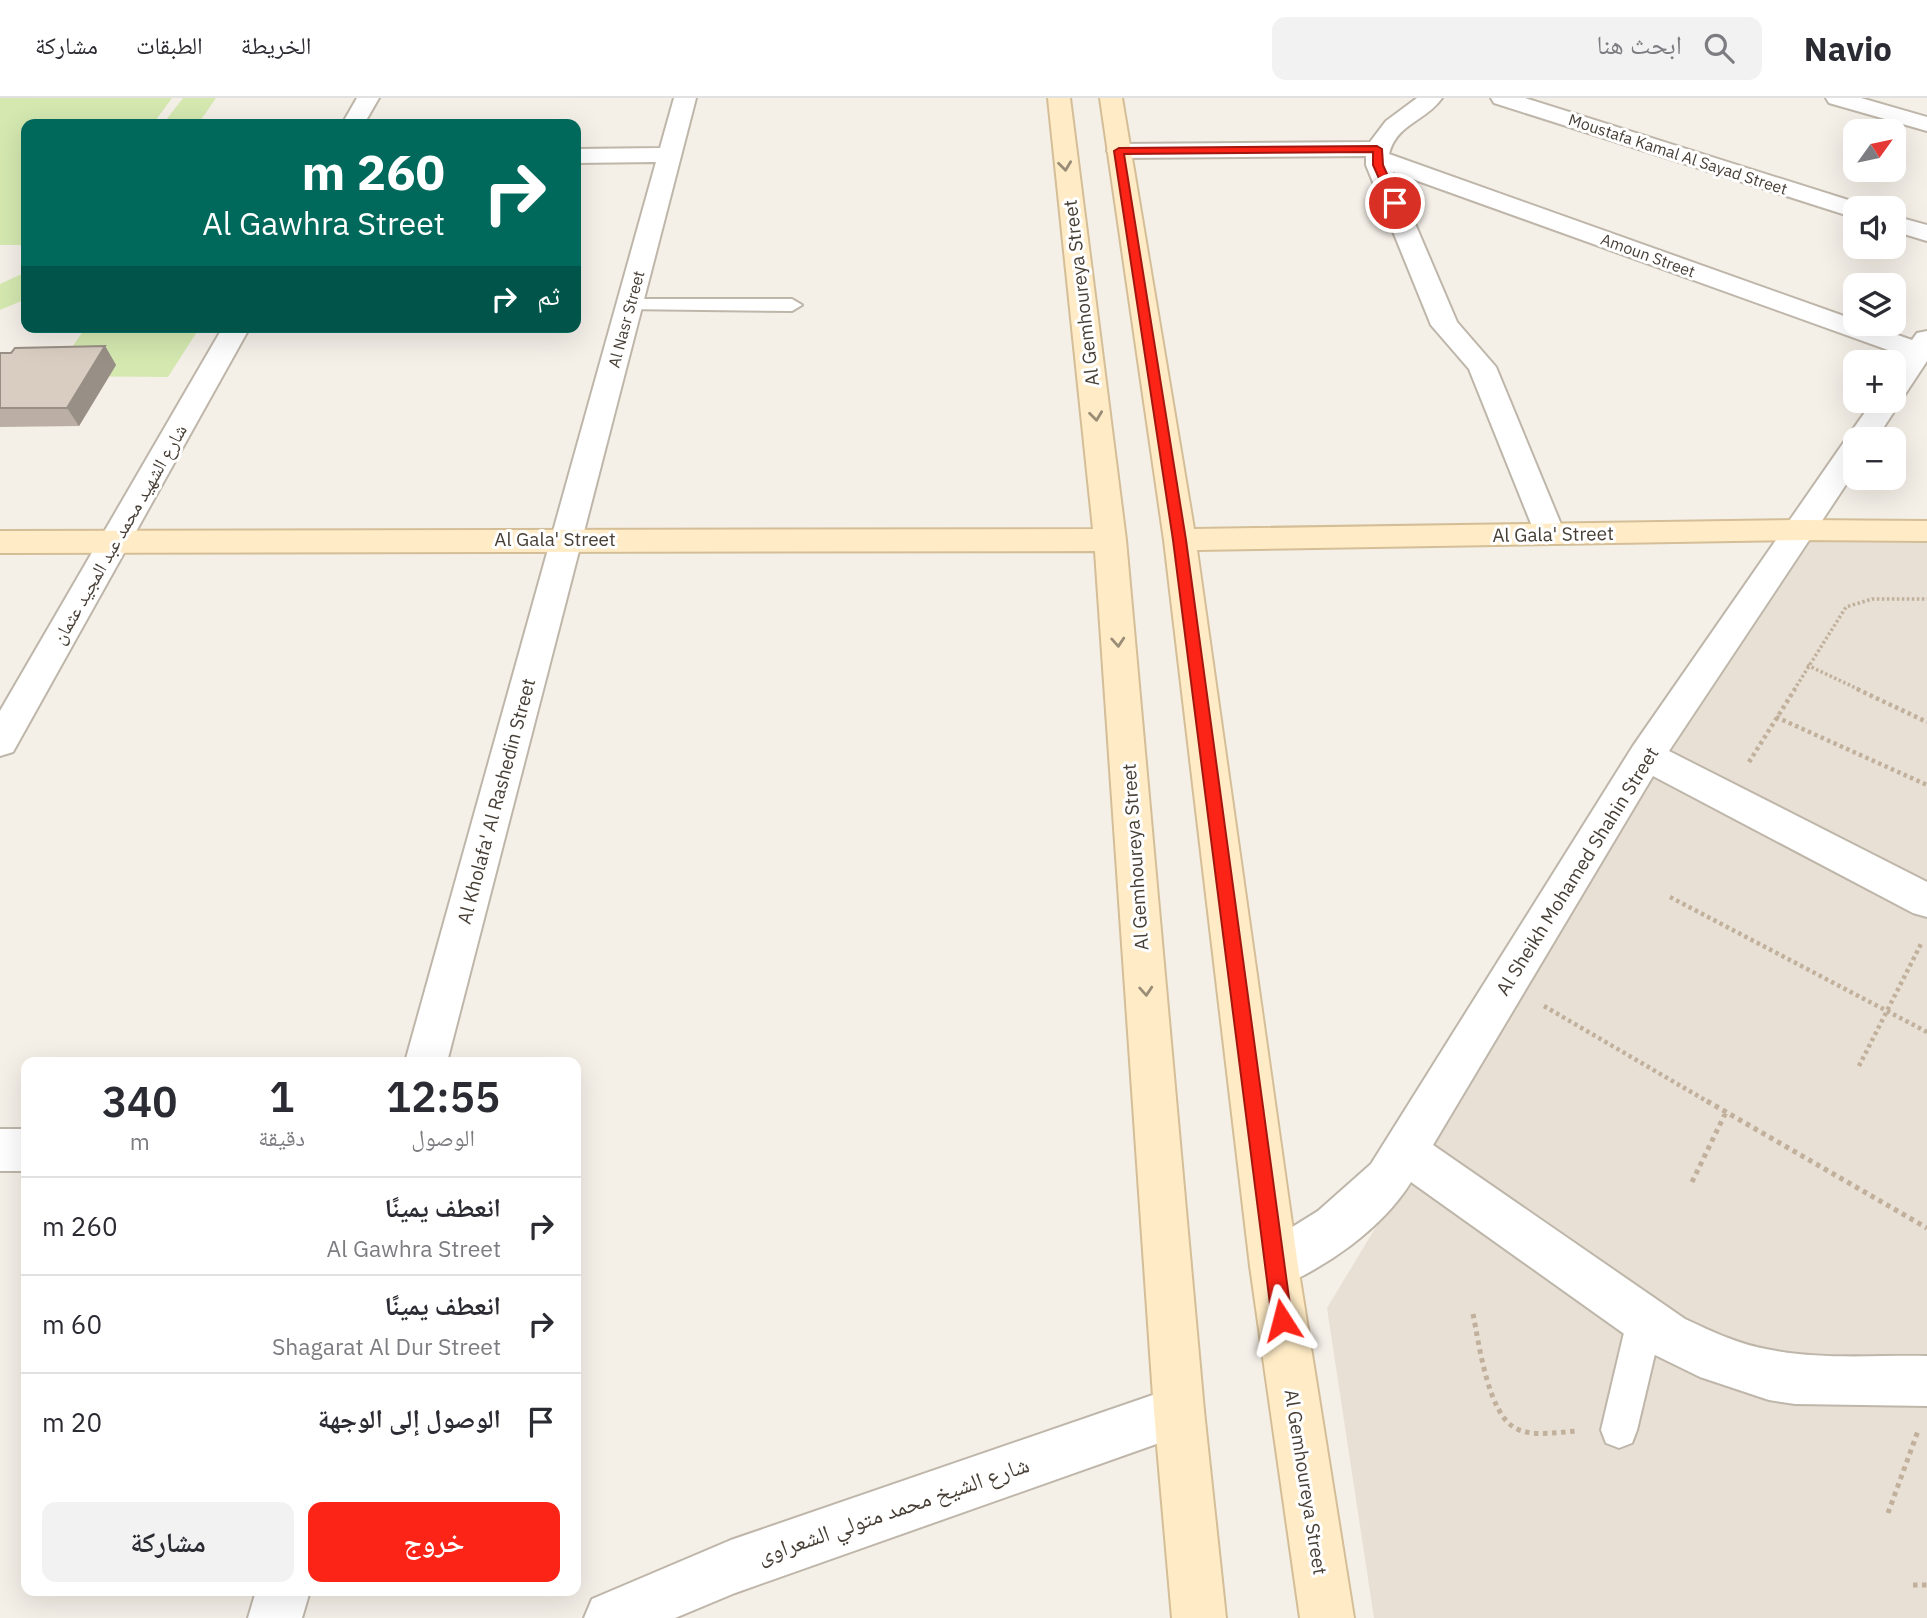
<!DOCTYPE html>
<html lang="ar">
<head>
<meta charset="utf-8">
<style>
	body { margin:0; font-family:"IBM Plex Sans","Noto Naskh Arabic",sans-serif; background:#f2f2f3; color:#2b2b33; direction:rtl; height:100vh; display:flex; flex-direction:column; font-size:26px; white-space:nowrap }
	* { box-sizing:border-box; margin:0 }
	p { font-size:23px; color:#7c7c81 }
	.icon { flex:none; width:38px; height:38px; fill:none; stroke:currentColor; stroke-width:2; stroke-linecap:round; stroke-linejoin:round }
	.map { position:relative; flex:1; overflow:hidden; direction:ltr }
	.side { position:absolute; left:21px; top:959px; width:560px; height:539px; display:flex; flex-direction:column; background:#fff; border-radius:14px; box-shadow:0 7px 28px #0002; direction:rtl }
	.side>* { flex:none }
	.top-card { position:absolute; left:21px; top:21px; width:560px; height:214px; border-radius:14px; box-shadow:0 7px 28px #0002; direction:rtl; background:#00695c; color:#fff; overflow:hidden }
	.needle { width:46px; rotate:57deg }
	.tools { position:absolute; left:1843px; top:21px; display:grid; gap:14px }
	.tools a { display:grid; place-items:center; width:63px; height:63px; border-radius:14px; background:#fff; box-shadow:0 7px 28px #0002; font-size:35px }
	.pin { position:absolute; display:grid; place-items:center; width:60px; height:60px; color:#fff; margin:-30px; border:4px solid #fff; border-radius:50%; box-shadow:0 2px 7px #0007 }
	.me { position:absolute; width:77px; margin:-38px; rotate:351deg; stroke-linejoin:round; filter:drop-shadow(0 0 5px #0008) }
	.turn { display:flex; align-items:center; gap:24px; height:147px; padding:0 21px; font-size:32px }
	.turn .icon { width:91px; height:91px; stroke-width:2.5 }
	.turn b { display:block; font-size:49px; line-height:60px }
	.then { display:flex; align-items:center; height:66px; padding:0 21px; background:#0003; gap:14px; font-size:26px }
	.eta { display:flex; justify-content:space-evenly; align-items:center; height:119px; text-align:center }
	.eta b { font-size:42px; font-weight:600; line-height:49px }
	.cta { display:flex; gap:14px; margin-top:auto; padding:14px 21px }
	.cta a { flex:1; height:80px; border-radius:14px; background:#fc2317; color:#fff; font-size:28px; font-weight:600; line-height:80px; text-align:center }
	.cta a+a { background:#f2f2f3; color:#2b2b33 }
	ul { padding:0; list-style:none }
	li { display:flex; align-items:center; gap:21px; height:98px; padding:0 21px; border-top:2px solid #e1e1e2 }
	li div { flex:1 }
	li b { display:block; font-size:26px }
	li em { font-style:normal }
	header { display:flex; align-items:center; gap:42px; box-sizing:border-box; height:98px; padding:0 35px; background:#fff; border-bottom:2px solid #e1e1e2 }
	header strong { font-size:33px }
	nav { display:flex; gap:38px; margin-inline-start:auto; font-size:24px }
	.search { width:490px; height:63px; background:#f2f2f3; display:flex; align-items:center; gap:18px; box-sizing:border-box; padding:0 24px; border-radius:14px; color:#7c7c81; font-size:26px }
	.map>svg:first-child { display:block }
	.residential { fill:#e8e0d5 }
	.green { fill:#d4e8b0 }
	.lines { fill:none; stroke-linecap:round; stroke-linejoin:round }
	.lane-casing { stroke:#bfb6aa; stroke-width:4 }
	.street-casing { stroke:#bfb6aa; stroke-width:4 }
	.secondary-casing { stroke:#d4be97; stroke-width:4 }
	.path-far2 { stroke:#c1b09b; stroke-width:3.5; stroke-dasharray:2.5 2.5; stroke-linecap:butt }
	.path-far1 { stroke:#c1b09b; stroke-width:4.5; stroke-dasharray:3.5 3.5; stroke-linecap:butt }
	.path { stroke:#c1b09b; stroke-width:5; stroke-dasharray:4.5 4.5; stroke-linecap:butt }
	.lane { fill:#fff; fill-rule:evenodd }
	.street { fill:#fff; fill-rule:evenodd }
	.secondary { fill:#ffecc6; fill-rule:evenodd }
	.wall { fill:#bbafa5 }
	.shaded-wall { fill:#988f86 }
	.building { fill:#d9ccc0; stroke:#988f86; stroke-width:2 }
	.oneway { stroke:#9a8d77 }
	.route { fill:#fc2317; stroke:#a4170f; stroke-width:2 }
	.labels { text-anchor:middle; stroke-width:6; stroke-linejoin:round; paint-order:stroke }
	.far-street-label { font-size:16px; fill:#473f36; stroke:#fff }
	.street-label { font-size:19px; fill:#473f36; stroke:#fff }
	.near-street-label { font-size:23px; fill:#473f36; stroke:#fff }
</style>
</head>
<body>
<header>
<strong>Navio</strong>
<div class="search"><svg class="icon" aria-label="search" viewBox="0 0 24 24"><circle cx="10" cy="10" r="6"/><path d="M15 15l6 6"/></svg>ابحث هنا</div>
<nav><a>الخريطة</a><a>الطبقات</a><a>مشاركة</a></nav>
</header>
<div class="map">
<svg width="1927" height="1520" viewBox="0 0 1927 1520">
	<rect width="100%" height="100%" fill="#f4efe7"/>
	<!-- residential -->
	<path class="residential" d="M1802 432H1927V1520H1374L1327 1210 1652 672Z"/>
	<!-- green -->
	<path class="green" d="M0 0H172L153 26H26V147H0Z
		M183 0H216L198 26H163Z
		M26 174V201L0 212V186Z
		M86 229H200L168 279 52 278Z"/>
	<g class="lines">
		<!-- lane casing -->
		<g class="lane-casing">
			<path id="lane" d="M629 201H792L802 207 792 213 622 211 619 207Z
				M1645 1204 1657 1210 1663 1222 1637 1332 1632 1345 1619 1350 1606 1345 1601 1332 1627 1222 1633 1210Z"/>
		</g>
		<!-- street casing -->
		<g class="street-casing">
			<path id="street" d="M357 0H379L364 26H342Z
				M674 0H696L447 964H405L656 64 576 65V51L660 50Z
				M1417 0H1442C1426 23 1396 26 1389 56L1855 222V226H1866L1912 242 1917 235 1927 233V263L1904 298 1899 299 1901 303 1876 341H1855V373L1669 653 1927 784V819L1913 815 1653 678 1433 1047 1685 1221C1713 1234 1740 1247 1771 1252 1821 1262 1876 1257 1927 1258V1308L1795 1306 1769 1302 1700 1279 1651 1255 1411 1084C1382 1131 1324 1171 1274 1191L1257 1185 1250 1168 1257 1151 1318 1113 1371 1066 1633 648 1844 344H1848L1846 341 1873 303H1894V271L1902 257 1393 74 1457 224 1496 269 1565 436 1560 443 1549 446 1538 443 1469 271 1431 227 1366 67V58L1119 60 1111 58 1107 53 1111 48 1119 46 1370 44 1386 23Z
				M1491 0H1525L1864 107 1866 110H1855V119L1846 117 1494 5Z
				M1826 0H1861L1927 19V33L1829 5Z
				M1894 118 1927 127V143L1894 133Z
				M223 229H250L13 654 0 658V613Z
				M0 1031H26V1073H0Z
				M1179 1288 1197 1295 1204 1313 1197 1331 1179 1338 735 1495 675 1520H584L592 1501 731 1442Z
				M256 1493H310L302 1520H248Z"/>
		</g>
		<!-- secondary casing -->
		<g class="secondary-casing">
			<path id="secondary" d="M1048 0H1070L1126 442 1204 1313 1226 1520H1172L1154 1313 1095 453 0 455V433L1093 431Z
				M1100 0H1122L1194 431 1802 422 1927 423V443L1802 442 1197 452 1298 1168 1354 1520H1300L1250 1168 1164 442Z"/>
		</g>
		<!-- path-far2 -->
		<path class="path-far2" d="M1807 567 1860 592
			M1794 592 1846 509 1872 501H1927"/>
		<!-- path-far1 -->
		<path class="path-far1" d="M1857 591 1927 624
			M1776 619 1927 687
			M1749 664 1795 591
			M1670 799 1927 934
			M1544 908 1710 1005
			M1859 968 1922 844"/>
		<!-- path -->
		<path class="path" d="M1707 1003 1927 1130
			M1692 1084 1726 1014
			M1473 1216C1479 1245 1488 1318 1517 1331 1534 1339 1559 1334 1577 1333
			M1888 1415 1918 1333
			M1913 1487H1927"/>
		<!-- lane -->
		<use href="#lane" class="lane"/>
		<!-- street -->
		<use href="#street" class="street"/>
		<!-- secondary -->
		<use href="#secondary" class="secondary"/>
	</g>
	<!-- wall -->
	<path class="wall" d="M105 248 116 267 79 328 0 329V255Z"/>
	<!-- shaded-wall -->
	<path class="shaded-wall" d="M105 248 116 267 79 328 67 310Z"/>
	<!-- building -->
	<path class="building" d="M105 248 67 310H0V255H11L15 250Z"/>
	<!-- one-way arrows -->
	<defs><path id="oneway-chevron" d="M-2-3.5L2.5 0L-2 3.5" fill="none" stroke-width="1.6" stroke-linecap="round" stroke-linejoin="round" transform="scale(1.75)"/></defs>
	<g class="oneway">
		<use href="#oneway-chevron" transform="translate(1065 68) rotate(83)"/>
		<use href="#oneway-chevron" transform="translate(1096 318) rotate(83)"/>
		<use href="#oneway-chevron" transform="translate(1118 544) rotate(86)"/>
		<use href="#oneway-chevron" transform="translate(1146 893) rotate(86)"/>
	</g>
	<!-- route -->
	<path class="route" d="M1377 48 1382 51 1383 67 1400 105 1399 107 1390 105 1373 67V54L1124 56 1186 442 1292 1222 1289 1229 1282 1232 1275 1229 1272 1222 1173 442 1114 53 1119 50Z"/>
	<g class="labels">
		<!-- far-street labels -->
		<g class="far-street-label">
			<text transform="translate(1678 56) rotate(18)" y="6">Moustafa Kamal Al Sayad Street</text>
			<text transform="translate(1648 157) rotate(20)" y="6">Amoun Street</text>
			<text transform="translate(626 221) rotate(-75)" y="6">Al Nasr Street</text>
		</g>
		<!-- street labels -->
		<g class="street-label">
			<text transform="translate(1081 195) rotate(-97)" y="7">Al Gemhoureya Street</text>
			<text transform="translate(119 436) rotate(-60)" y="7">شارع الشهيد محمد عبد المجيد عثمان</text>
			<text transform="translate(1553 436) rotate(-1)" y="7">Al Gala' Street</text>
			<text x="555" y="448">Al Gala' Street</text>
			<text transform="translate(496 703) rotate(-75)" y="7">Al Kholafa' Al Rashedin Street</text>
			<text transform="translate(1135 759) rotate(-94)" y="7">Al Gemhoureya Street</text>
			<text transform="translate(1577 773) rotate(-58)" y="7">Al Sheikh Mohamed Shahin Street</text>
			<text transform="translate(1306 1384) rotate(81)" y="7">Al Gemhoureya Street</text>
		</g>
		<!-- near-street labels -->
		<g class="near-street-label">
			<text transform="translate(893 1412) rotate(-19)" y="8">شارع الشيخ محمد متولي الشعراوى</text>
		</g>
	</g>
</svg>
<div class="tools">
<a><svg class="needle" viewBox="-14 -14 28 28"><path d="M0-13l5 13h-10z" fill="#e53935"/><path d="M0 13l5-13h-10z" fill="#7c7c81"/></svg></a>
<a><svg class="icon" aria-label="sound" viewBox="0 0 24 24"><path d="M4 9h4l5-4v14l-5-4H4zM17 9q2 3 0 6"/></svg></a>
<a><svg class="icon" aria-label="layers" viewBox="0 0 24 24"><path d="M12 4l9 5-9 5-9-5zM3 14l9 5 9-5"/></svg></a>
<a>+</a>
<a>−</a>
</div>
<div class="pin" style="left:1395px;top:105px;background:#d93025"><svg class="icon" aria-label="arrive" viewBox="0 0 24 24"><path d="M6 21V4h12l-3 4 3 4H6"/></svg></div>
<svg class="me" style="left:1282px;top:1222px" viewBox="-20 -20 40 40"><path d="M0-17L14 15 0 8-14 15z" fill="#fc2317" stroke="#fff" stroke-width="4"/></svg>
<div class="top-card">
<div class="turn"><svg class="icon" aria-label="right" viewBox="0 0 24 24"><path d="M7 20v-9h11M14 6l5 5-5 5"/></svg><div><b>260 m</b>Al Gawhra Street</div></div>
<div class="then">ثم<svg class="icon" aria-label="right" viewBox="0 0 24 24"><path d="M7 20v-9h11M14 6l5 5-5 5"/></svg></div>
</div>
<section class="side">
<div class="eta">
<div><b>12:55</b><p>الوصول</p></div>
<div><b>1</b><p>دقيقة</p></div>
<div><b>340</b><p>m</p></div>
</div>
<ul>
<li><svg class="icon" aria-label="right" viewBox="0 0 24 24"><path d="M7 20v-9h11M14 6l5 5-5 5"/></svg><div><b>انعطف يمينًا</b><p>Al Gawhra Street</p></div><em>260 m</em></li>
<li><svg class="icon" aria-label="right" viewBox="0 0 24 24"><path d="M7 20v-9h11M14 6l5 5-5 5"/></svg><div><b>انعطف يمينًا</b><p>Shagarat Al Dur Street</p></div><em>60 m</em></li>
<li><svg class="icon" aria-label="arrive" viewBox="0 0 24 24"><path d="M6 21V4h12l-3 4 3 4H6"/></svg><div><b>الوصول إلى الوجهة</b></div><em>20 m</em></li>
</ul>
<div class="cta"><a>خروج</a><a>مشاركة</a></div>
</section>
</div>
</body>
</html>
